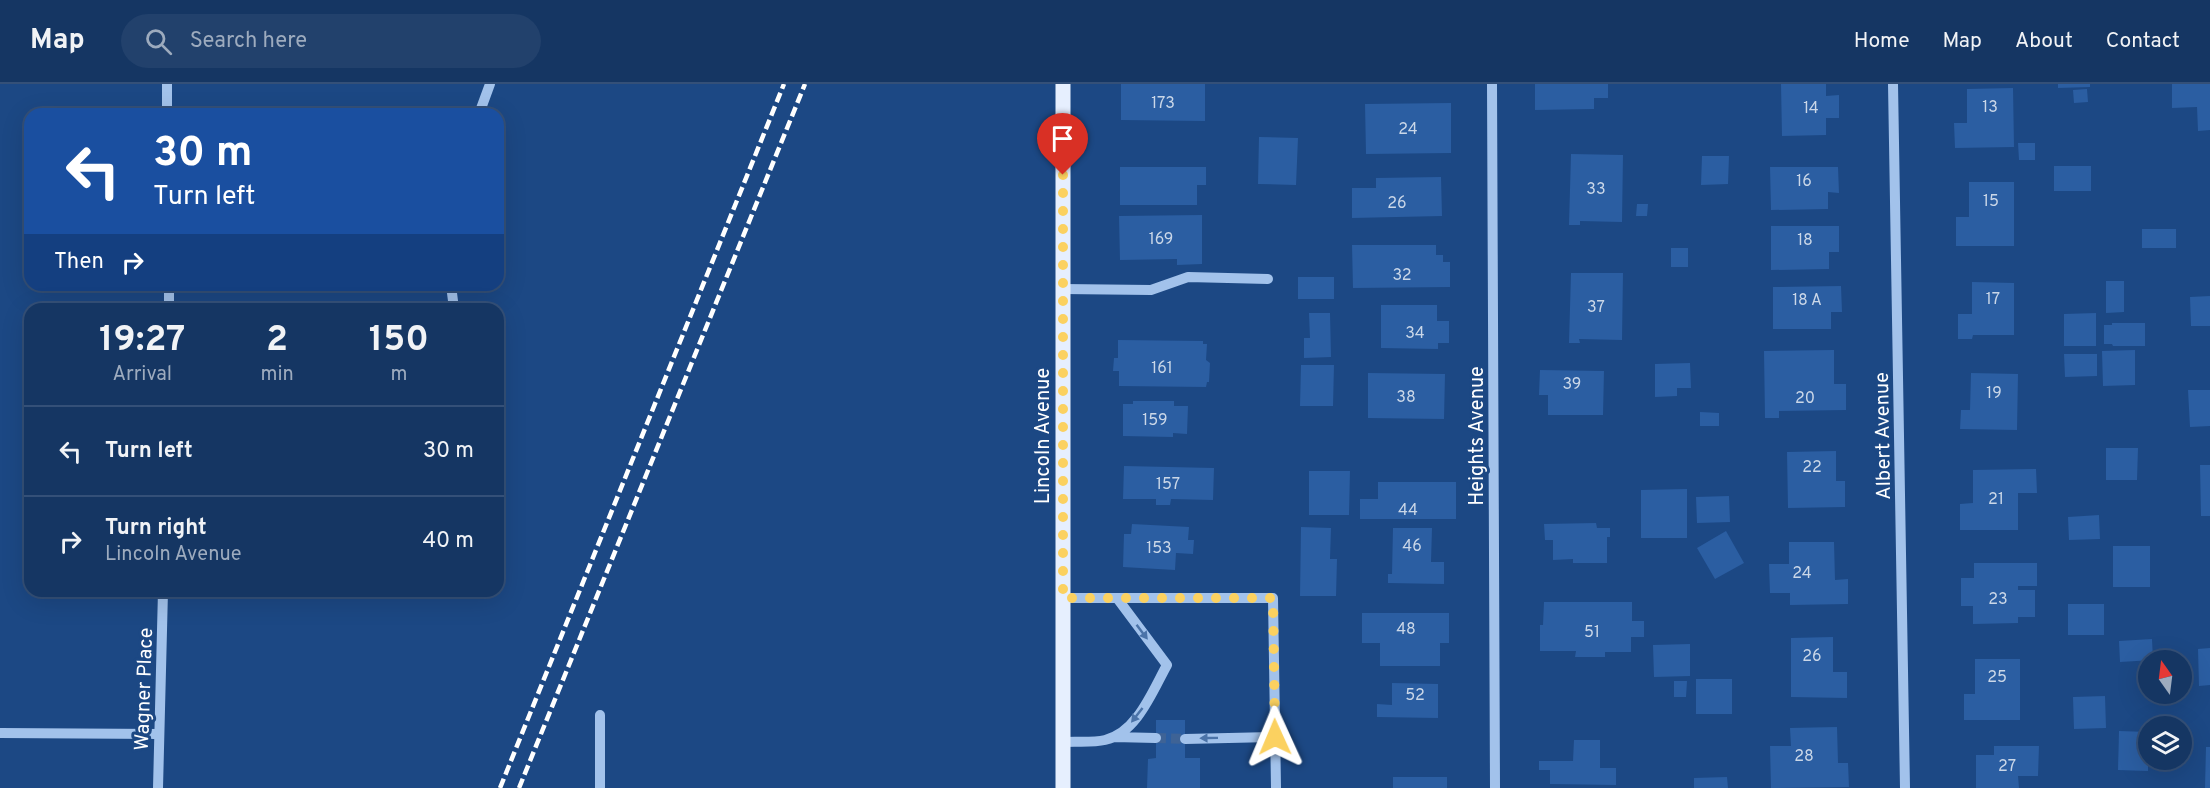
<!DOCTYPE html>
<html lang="en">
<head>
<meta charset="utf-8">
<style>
	body { margin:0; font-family:Overpass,sans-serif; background:#22416c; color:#f1f3f6; height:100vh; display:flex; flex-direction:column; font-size:22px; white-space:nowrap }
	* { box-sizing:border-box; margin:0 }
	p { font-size:20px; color:#9dabbe }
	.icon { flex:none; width:33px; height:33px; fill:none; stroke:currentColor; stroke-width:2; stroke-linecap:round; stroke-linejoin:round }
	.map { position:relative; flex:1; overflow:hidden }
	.side { position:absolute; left:24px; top:219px; width:480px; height:294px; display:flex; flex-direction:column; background:#153663; border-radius:18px; box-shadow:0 6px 24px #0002,0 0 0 2px #345078 }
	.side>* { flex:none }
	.guide { position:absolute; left:24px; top:24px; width:480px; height:183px; border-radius:18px; box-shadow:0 6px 24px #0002,0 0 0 2px #345078; background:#1a4fa0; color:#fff; overflow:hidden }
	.needle { width:39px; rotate:346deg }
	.buttons { position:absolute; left:2138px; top:566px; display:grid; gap:12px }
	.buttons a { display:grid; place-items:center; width:54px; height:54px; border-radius:50%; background:#153663; box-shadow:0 6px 24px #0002,0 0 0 2px #345078; font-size:30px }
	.pin { position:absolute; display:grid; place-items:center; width:51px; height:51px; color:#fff; margin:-62px -26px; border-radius:50% 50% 50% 0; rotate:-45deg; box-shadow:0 0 6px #0007 }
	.pin .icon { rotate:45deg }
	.me { position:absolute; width:66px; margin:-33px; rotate:359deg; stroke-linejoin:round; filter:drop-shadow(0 0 4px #0008) }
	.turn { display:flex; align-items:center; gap:21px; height:126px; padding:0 30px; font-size:27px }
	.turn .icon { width:78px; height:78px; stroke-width:2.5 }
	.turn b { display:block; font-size:42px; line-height:51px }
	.then { display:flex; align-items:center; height:57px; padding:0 30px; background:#0003; gap:12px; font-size:22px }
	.eta { display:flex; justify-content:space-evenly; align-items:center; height:102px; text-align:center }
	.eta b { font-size:36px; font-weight:700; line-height:42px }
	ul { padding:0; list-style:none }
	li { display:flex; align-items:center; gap:18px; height:90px; padding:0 30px; border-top:2px solid #345078 }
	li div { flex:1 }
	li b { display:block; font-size:22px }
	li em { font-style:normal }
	header { display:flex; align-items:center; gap:36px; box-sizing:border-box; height:84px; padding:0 30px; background:#153663; border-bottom:2px solid #345078 }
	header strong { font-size:28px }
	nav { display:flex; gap:33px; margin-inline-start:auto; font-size:21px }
	.search { width:420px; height:54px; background:#22416c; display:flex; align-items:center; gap:15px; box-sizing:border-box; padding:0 21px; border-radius:33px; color:#9dabbe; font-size:22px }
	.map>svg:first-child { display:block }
	.building { fill:#2b5ea2 }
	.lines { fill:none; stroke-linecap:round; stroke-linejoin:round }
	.minor-tunnel { stroke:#3e6396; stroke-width:10; stroke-dasharray:10 5; stroke-linecap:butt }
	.minor { stroke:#a2c2eb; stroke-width:10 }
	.major { stroke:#e6effe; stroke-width:15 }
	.rail { stroke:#fff; stroke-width:4.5; stroke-dasharray:10 4.5; stroke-linecap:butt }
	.oneway { fill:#4b73a8 }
	.route { stroke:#fbd160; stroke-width:10; stroke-dasharray:0 18 }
	.labels { text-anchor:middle; stroke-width:6; stroke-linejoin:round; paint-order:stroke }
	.number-label { font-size:16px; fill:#cad7e8 }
	.street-label { font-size:20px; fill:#fff; stroke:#1c4884 }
</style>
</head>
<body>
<header>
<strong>Map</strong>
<div class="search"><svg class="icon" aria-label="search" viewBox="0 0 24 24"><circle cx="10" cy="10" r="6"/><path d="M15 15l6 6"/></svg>Search here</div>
<nav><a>Home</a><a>Map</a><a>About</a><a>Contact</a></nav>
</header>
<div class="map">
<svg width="2210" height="704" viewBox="0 0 2210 704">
	<rect width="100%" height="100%" fill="#1c4884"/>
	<!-- building -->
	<path class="building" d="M1121 0H1205V37L1121 36Z
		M1535 0H1608V14H1594V25L1535 26Z
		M1781 0H1826V12L1839 11V34H1826V51L1782 52Z
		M2058 0H2090V3L2058 4Z
		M2172 0H2210V46L2198 47 2197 23 2172 24Z
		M2013 4 2014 63 1955 64 1954 39H1967V5Z
		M2087 5 2088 18 2074 19 2073 6Z
		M1451 19V69L1366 70 1365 20Z
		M1259 53 1298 54 1296 101 1258 100Z
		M2018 59H2035V76H2019Z
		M1571 70 1623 71 1622 138 1580 137V141H1569Z
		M1702 72H1729L1728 100 1701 101Z
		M2054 82H2091V107H2054Z
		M1120 83H1206V101H1197V121H1120Z
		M1770 83H1838L1839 109 1828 108V125L1771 126Z
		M1441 93 1442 132 1352 134V104H1376V94Z
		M1969 98H2014V162H1956V133H1969Z
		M1637 120H1648L1647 132H1636Z
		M1202 131V180L1177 181V175L1120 176 1119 132Z
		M1771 142H1839V168H1829V185L1771 186Z
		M2142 145H2176V164H2142Z
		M1352 161H1436V171H1443V178H1450V203L1353 204Z
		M1671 164H1688V183H1671Z
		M1571 189H1623L1622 256 1579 255 1580 259H1569Z
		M1298 193H1334V215H1298Z
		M2106 197H2124V228L2106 229Z
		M1972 198 2014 199V251H1973L1972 255H1958V230H1972Z
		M1841 202 1842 228H1831V245H1773V203Z
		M2210 212V242H2191L2190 213Z
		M1381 221H1437V237H1449V259H1438V265L1381 264Z
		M1309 229H1330L1331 273 1304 274V254H1310Z
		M2096 229V262H2064V230Z
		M2112 239H2145V262H2113L2112 260H2104V241H2112Z
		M1118 256 1203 257V260H1207L1206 276 1210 279 1209 298H1207L1206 303 1119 302V287H1113L1114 274H1118Z
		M1834 266V300H1846V326L1779 327V334H1765L1764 267Z
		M2135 266V301L2103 302 2102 267Z
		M2064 270H2097V292L2065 293Z
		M1690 279 1691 304H1677V312L1655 313V280Z
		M1301 281H1334L1333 322H1300Z
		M1540 286 1604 287 1603 331H1548V311H1539Z
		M1368 289 1445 290 1444 335 1368 334Z
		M1971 289 2018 290 2017 346 1960 345 1961 326H1970Z
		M2188 306H2210V342L2190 343Z
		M1133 317H1174V322H1188L1187 350 1173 349V353L1123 352V320H1133Z
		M1700 328 1719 329V342H1700Z
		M2106 364H2138L2137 396H2106Z
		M1836 367V397H1845V423L1788 424 1787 368Z
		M2200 381H2210V432H2201Z
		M1124 382 1214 384 1213 416 1171 415 1170 421H1156V415H1123Z
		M2036 385 2037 409H2018V446H1960V420L1973 419V386Z
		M1309 387H1350L1349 431H1309Z
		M1378 398H1456V435H1360V415H1378Z
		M1687 405V454H1641V406Z
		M1729 412 1730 438 1697 439 1696 413Z
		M2099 431 2100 455 2069 456 2068 433Z
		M1596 439 1597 444H1610V453H1607V479H1573V475L1553 476V456H1545L1544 440Z
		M1132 440 1189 443 1188 456H1194L1193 470 1176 469 1175 486 1123 483 1124 450H1131Z
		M1301 443 1331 444 1330 475H1337L1336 512H1300Z
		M1393 444H1432L1431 478H1444V500L1388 499V490H1392Z
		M1726 447 1744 479 1715 495 1697 464Z
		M1789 458H1834L1835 496 1848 495V520L1790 521V509H1770L1769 480H1789Z
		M2113 462H2150V503H2113Z
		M1974 479H2037V502H2018V506H2035V533H2018V539L1973 540V522H1961V494H1974Z
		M1544 518H1632V537H1644V553H1631V568H1605V573H1575L1576 567H1540V541H1543Z
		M2068 520H2104V551H2068Z
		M1362 529H1449V559H1440V582H1380V559H1362Z
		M1833 553V588H1847V614L1791 613V554Z
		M2152 555 2153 576 2120 578 2119 557Z
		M1690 560V592L1654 593 1653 561Z
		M2210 564V601L2199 602 2198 565Z
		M1975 575H2020V636H1964V610H1975Z
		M1696 595H1732V630H1696Z
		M1674 597H1687L1686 613H1674Z
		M1392 599 1438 600V634L1377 633V620L1392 621Z
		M2105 612 2106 644 2074 645 2073 613Z
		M1156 636H1185V674H1200V704H1147L1148 675 1156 674Z
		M1837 643 1838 679H1848L1849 703 1771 704 1770 662H1791L1790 644Z
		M2119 647 2148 648V687L2118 686Z
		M1574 656H1600V684H1616V701L1550 700V686H1539V677H1573Z
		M1994 662H2039L2038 692H2018L2019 704H1976V671H1994Z
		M2206 663H2210V704H2205Z
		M1393 693H1447V704H1393Z
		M1727 693 1728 704H1694V694Z"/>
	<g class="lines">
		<!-- minor-tunnel -->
		<path class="minor-tunnel" d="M1156 654 1185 655"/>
		<!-- minor -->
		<path class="minor" d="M167 0V30
			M1492 0 1495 704
			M1893 0 1905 704
			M479 30 490 0
			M169 201V225
			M451 201 454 225
			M1063 205 1151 206 1188 193 1268 195
			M1063 514H1273L1276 704
			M600 631V704
			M0 649 159 650
			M1114 653 1156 654
			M1185 655 1275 653
			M1063 658C1076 657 1092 659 1105 656 1137 649 1153 606 1167 581L1117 514
			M158 704 163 507"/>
		<!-- major -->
		<path class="major" d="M1063 704V0"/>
		<!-- rail -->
		<path class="rail" d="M500 704 784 0
			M519 704 805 0"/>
	</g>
	<!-- one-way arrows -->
	<defs><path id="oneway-solid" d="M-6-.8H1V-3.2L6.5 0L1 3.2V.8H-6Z" transform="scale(1.5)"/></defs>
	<g class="oneway">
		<use href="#oneway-solid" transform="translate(1142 548) rotate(53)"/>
		<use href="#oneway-solid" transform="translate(1137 631) rotate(128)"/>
		<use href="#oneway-solid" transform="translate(1209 654) rotate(179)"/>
	</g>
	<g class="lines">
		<!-- route -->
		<path class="route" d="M1063 91V514H1273L1275 653"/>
	</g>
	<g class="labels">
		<!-- number labels -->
		<g class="number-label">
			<text x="1163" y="24">173</text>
			<text x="1990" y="28">13</text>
			<text x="1811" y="29">14</text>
			<text x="1408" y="50">24</text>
			<text x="1804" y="102">16</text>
			<text x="1596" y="110">33</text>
			<text x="1991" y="122">15</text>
			<text x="1397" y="124">26</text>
			<text x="1161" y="160">169</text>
			<text x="1805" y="161">18</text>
			<text x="1402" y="196">32</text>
			<text x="1993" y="220">17</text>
			<text x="1807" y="221">18 A</text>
			<text x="1596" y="228">37</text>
			<text x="1415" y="254">34</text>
			<text x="1162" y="289">161</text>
			<text x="1572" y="305">39</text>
			<text x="1994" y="314">19</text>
			<text x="1406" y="318">38</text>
			<text x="1805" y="319">20</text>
			<text x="1155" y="341">159</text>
			<text x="1812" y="388">22</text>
			<text x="1168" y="405">157</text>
			<text x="1996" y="420">21</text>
			<text x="1408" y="431">44</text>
			<text x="1412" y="467">46</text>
			<text x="1159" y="469">153</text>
			<text x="1802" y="494">24</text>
			<text x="1998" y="520">23</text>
			<text x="1406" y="550">48</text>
			<text x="1592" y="553">51</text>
			<text x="1812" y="577">26</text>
			<text x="1997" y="598">25</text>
			<text x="1415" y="616">52</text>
			<text x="1804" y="677">28</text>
			<text x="2007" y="687">27</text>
		</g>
		<!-- street labels -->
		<g class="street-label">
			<text transform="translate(1042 352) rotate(-90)" y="7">Lincoln Avenue</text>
			<text transform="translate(1476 352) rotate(-90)" y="7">Heights Avenue</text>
			<text transform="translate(1882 352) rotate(-91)" y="7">Albert Avenue</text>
			<text transform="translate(143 605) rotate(-88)" y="7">Wagner Place</text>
		</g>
	</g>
</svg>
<div class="buttons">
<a><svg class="needle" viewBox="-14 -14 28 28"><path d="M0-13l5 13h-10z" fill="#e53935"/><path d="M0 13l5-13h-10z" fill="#9dabbe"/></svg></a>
<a><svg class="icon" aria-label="layers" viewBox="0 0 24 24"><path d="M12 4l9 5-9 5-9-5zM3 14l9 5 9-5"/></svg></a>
</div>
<div class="pin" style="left:1063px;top:91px;background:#d93025"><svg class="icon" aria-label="arrive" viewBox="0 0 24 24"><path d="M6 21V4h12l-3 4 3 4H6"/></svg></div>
<svg class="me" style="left:1275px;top:653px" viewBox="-20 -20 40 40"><path d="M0-17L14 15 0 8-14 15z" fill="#fbd160" stroke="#fff" stroke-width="4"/></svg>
<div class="guide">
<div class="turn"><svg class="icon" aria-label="left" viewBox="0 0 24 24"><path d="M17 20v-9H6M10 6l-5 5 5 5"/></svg><div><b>30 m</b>Turn left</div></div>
<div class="then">Then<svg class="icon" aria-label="right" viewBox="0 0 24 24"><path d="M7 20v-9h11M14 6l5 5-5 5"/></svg></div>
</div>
<section class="side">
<div class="eta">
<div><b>19:27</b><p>Arrival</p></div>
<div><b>2</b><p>min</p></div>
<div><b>150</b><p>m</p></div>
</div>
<ul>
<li><svg class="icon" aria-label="left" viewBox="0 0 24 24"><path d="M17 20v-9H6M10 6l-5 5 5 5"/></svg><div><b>Turn left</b></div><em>30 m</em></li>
<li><svg class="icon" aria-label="right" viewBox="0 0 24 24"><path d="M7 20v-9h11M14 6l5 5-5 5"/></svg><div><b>Turn right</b><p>Lincoln Avenue</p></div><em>40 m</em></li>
</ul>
</section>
</div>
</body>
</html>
